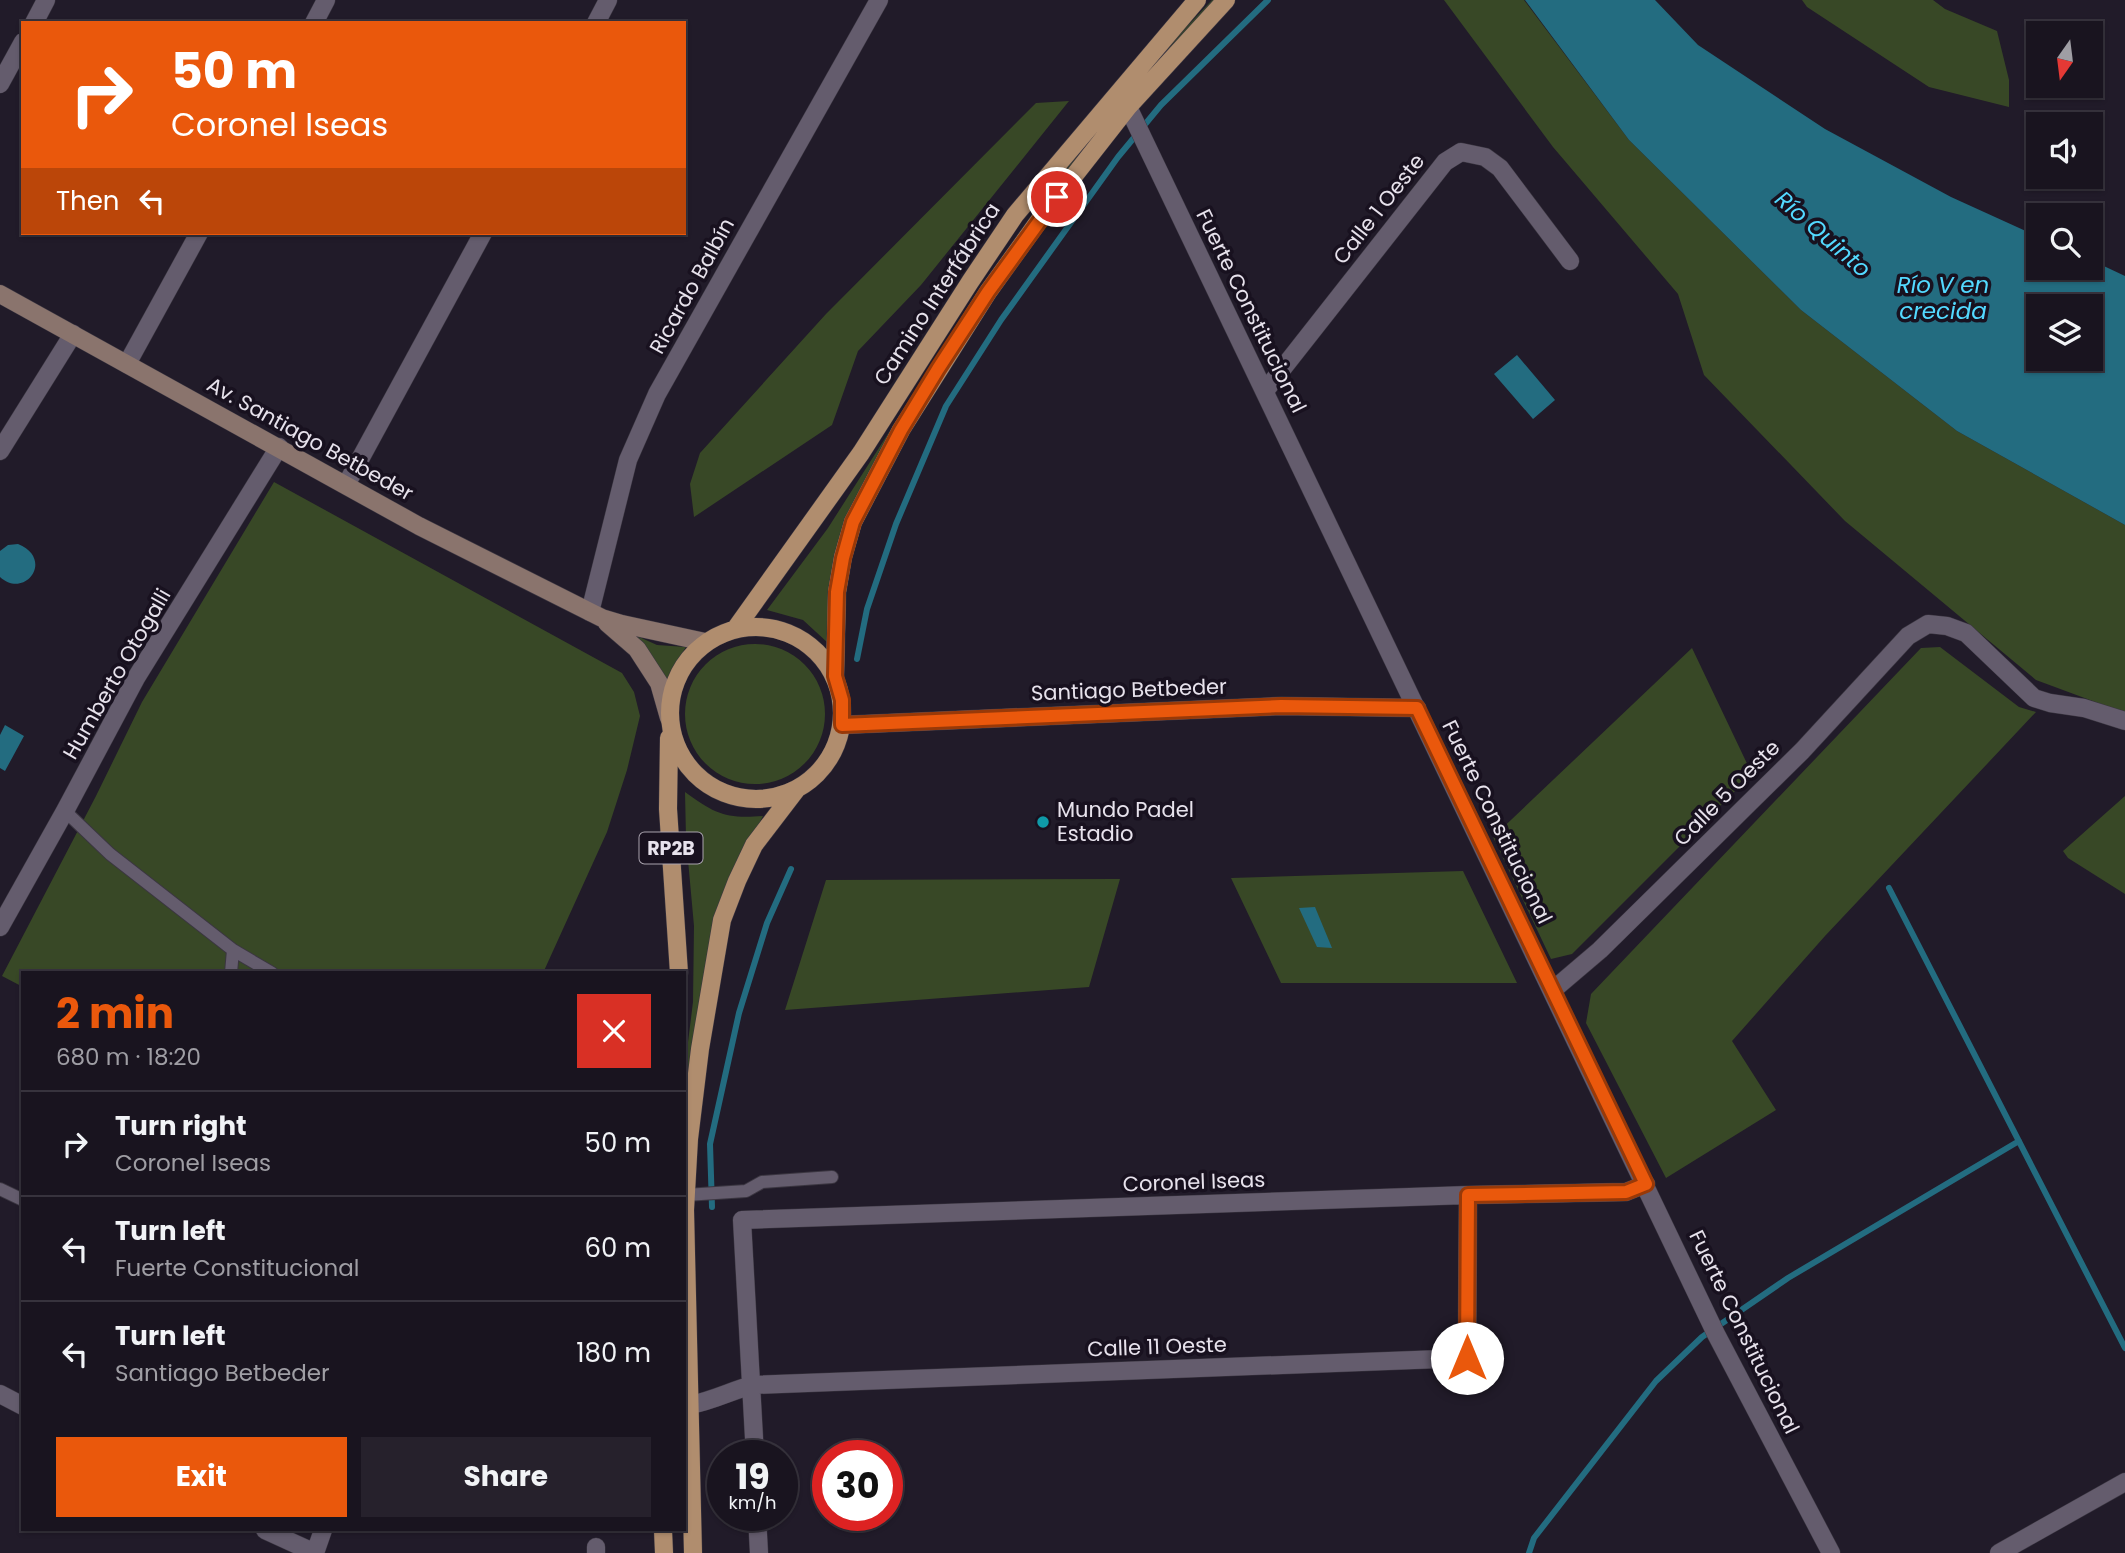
<!DOCTYPE html>
<html lang="en">
<head>
<meta charset="utf-8">
<style>
	body { margin:0; font-family:Poppins,sans-serif; background:#26212c; color:#f1f3f6; height:100vh; display:flex; flex-direction:column; font-size:26px; white-space:nowrap }
	* { box-sizing:border-box; margin:0 }
	p { font-size:23px; color:#9f9ea4 }
	.icon { flex:none; width:38px; height:38px; fill:none; stroke:currentColor; stroke-width:2; stroke-linecap:round; stroke-linejoin:round }
	.map { position:relative; flex:1; overflow:hidden }
	.side { position:absolute; left:21px; top:971px; width:665px; height:560px; display:flex; flex-direction:column; background:#19141f; border-radius:0px; box-shadow:0 2px 5px #0004,0 0 0 2px #37333d }
	.side>* { flex:none }
	.top-card { position:absolute; left:21px; top:21px; width:665px; height:214px; border-radius:0px; box-shadow:0 2px 5px #0004,0 0 0 2px #37333d; background:#ea580c; color:#fff; overflow:hidden }
	.needle { width:46px; rotate:194deg }
	.fabs { position:absolute; left:2026px; top:21px; display:grid; gap:14px }
	.fabs a { display:grid; place-items:center; width:77px; height:77px; border-radius:0px; background:#19141f; box-shadow:0 2px 5px #0004,0 0 0 2px #37333d; font-size:35px }
	.speed { position:absolute; left:707px; top:1440px; display:flex; gap:14px; font-size:35px; font-weight:700; text-align:center }
	.speed>* { display:grid; place-content:center; width:91px; height:91px; border-radius:50%; background:#19141f; box-shadow:0 2px 5px #0004,0 0 0 2px #37333d; line-height:1 }
	.speed small { font-size:18px; font-weight:400 }
	.speed .limit { border:10px solid #d22; background:#fff; color:#111 }
	.pin { position:absolute; display:grid; place-items:center; width:60px; height:60px; color:#fff; margin:-30px; border:4px solid #fff; border-radius:50%; box-shadow:0 2px 7px #0007 }
	.me { position:absolute; width:77px; margin:-38px; rotate:0deg; stroke-linejoin:round; filter:drop-shadow(0 0 5px #0008) }
	.turn { display:flex; align-items:center; gap:24px; height:147px; padding:0 35px; font-size:32px }
	.turn .icon { width:91px; height:91px; stroke-width:2.5 }
	.turn b { display:block; font-size:49px; line-height:60px }
	.then { display:flex; align-items:center; height:66px; padding:0 35px; background:#0003; gap:14px; font-size:26px }
	.round { display:grid; place-items:center; flex:none; width:74px; height:74px; border-radius:0px; background:#26212c }
	.head { display:flex; align-items:center; justify-content:space-between; height:119px; padding:0 35px }
	h1 { font-size:42px; font-weight:700; line-height:52px; color:#ea580c }
	.cta { display:flex; gap:14px; margin-top:auto; padding:14px 35px }
	.cta a { flex:1; height:80px; border-radius:0px; background:#ea580c; color:#fff; font-size:28px; font-weight:700; line-height:80px; text-align:center }
	.cta a+a { background:#26212c; color:#f1f3f6 }
	ul { padding:0; list-style:none }
	li { display:flex; align-items:center; gap:21px; height:105px; padding:0 35px; border-top:2px solid #37333d }
	li div { flex:1 }
	li b { display:block; font-size:26px }
	li em { font-style:normal }
	.map>svg:first-child { display:block }
	.green { fill:#384826 }
	.water { fill:#236c80; fill-rule:evenodd }
	.lines { fill:none; stroke-linecap:round; stroke-linejoin:round }
	.stream { stroke:#236c80; stroke-width:6 }
	.service-casing { stroke:#3b3641; stroke-width:14 }
	.minor-casing { stroke:#3b3641; stroke-width:19 }
	.secondary-casing { stroke:#3b3641; stroke-width:19 }
	.primary-casing { stroke:#3b3641; stroke-width:19 }
	.service { stroke:#645c6d; stroke-width:12 }
	.minor { stroke:#645c6d; stroke-width:18 }
	.secondary { stroke:#8a746d; stroke-width:18 }
	.primary { stroke:#b08d6e; stroke-width:18 }
	.route-casing { stroke:#983908; stroke-width:18 }
	.route { stroke:#ea580c; stroke-width:12 }
	.culture-dot { fill:#0f9aa8; stroke:#18111f; stroke-width:2.5 }
	.labels { text-anchor:middle; stroke-width:7; stroke-linejoin:round; paint-order:stroke }
	.shield { fill:#18111f; stroke:#a9a3ae; stroke-width:2 }
	.shield-label { font-size:19px; font-weight:bold; fill:#e7e2ec }
	.street-label { font-size:21px; fill:#e7e2ec; stroke:#18111f }
	.poi-label { font-size:21px; fill:#e7e2ec; stroke:#18111f; text-anchor:start }
	.water-label { font-size:23px; font-style:italic; fill:#53d9ff; stroke:#18111f }
</style>
</head>
<body>
<div class="map">
<svg width="2125" height="1553" viewBox="0 0 2125 1553">
	<rect width="100%" height="100%" fill="#211b29"/>
	<!-- green -->
	<path class="green" d="M1212 0H1219L1145 77 872 469 828 643 803 620 767 610 828 528 947 341 1057 177 1144 72Z
		M1444 0H1524L1629 140 1801 310 1957 431 2125 525V713L2036 680 1845 521 1704 375 1678 294 1553 147Z
		M1802 0H1933L1945 9 1997 31 2009 80V107L1929 87 1807 7Z
		M1069 101 921 285 858 351 832 425 694 517 690 484 700 453 826 314 1036 103Z
		M274 482 622 673 634 692 640 716 627 770 607 832 543 973H23V987L2 976 96 796 142 702Z
		M628 632 657 645 686 647 676 663 668 682 650 655Z
		M685 714a70 70 0 1 1 140 0a70 70 0 1 1-140 0Z
		M1940 647 2019 707 2036 712 1825 936 1732 1041 1776 1110 1666 1178 1586 1023 1591 994 1921 648Z
		M1692 648 1752 774 1572 954 1551 959 1493 837Z
		M685 792C715 814 726 819 763 816L729 882 684 1134V1074L693 1002 694 926 686 838Z
		M2125 796V894L2068 858 2063 851Z
		M1463 871 1517 983H1281L1231 878Z
		M1120 879 1089 987 785 1010 826 880Z"/>
	<!-- water -->
	<path class="water" d="M1525 0H1655L1698 45 1825 129 1951 197 2039 237V268H2091V260L2125 276V525L1957 431 1801 310 1629 140ZM2039 306H2091V359H2039Z
		M1517 355 1555 400 1533 419 1494 374Z
		M18 544C55 559 25 600 0 577V551L8 545Z
		M5 725 24 736 5 771 0 768V735Z
		M1315 907 1332 948 1317 947 1299 908Z"/>
	<g class="lines">
		<!-- stream -->
		<path class="stream" d="M857 659 867 609 896 524 946 406 1001 320 1118 157 1161 105 1268 0
			M1889 888 2125 1348
			M712 1207 710 1144 739 1013 767 923 791 869
			M1529 1553 1534 1538 1656 1381 1702 1337 1788 1278 2019 1141"/>
		<!-- service casing -->
		<g class="service-casing">
			<path id="service" d="M65 811 110 854 233 950 272 973
				M231 973 233 950
				M0 1189 23 1200
				M686 1195 746 1191 762 1182 832 1177"/>
		</g>
		<!-- minor casing -->
		<g class="minor-casing">
			<path id="minor" d="M34 23 46 0
				M314 23 326 0
				M596 23 608 0
				M0 84 23 42
				M1128 107 1716 1334 1831 1553
				M127 364 199 233
				M1265 391 1445 162 1461 152 1485 157 1500 168 1570 261
				M0 451 73 334
				M346 485 483 233
				M590 612 628 460 657 394 879 0
				M842 725 1281 706 1417 708
				M0 927 65 811 136 678 279 447
				M1553 990 1600 950 1802 751 1908 636 1928 624 1947 626 1966 633 2034 698 2050 703 2084 708 2125 721
				M0 1394 23 1406
				M690 1405C712 1401 731 1391 752 1385L1467 1358 1468 1195
				M755 1456 742 1220 1468 1195 1626 1192 1646 1184
				M757 1516 759 1553
				M265 1530 315 1553
				M596 1547V1553
				M315 1553 323 1530
				M1999 1553 2125 1482"/>
		</g>
		<!-- secondary casing -->
		<g class="secondary-casing">
			<path id="secondary" d="M0 294 419 526 602 618 622 624 705 642
				M607 623 637 649 659 683 669 718"/>
		</g>
		<!-- primary casing -->
		<g class="primary-casing">
			<path id="primary" d="M670 713a86 86 0 1 1 172 0a86 86 0 1 1-172 0Z
				M736 628 861 453 970 282 1015 215 1197 0
				M835 676 837 592 843 557 853 522 901 430 988 292 1041 218 1128 107 1226 0
				M669 738 668 809 679 973
				M663 1530 664 1553
				M693 1553 685 1210 689 1139 700 1049 722 920 737 881 754 845 796 790"/>
		</g>
		<!-- service -->
		<use href="#service" class="service"/>
		<!-- minor -->
		<use href="#minor" class="minor"/>
		<!-- secondary -->
		<use href="#secondary" class="secondary"/>
		<!-- primary -->
		<use href="#primary" class="primary"/>
	</g>
	<g class="lines">
		<!-- route casing -->
		<g class="route-casing">
			<path id="route" d="M1057 197 988 292 938 369 901 430 853 522 843 558 837 592 835 676 842 700V725L1281 706 1417 708 1646 1184 1626 1192 1468 1195 1467 1358"/>
		</g>
		<!-- route -->
		<use href="#route" class="route"/>
	</g>
	<!-- markers -->
	<circle class="culture-dot" cx="1043" cy="822" r="7"/>
	<g class="labels">
		<!-- shield labels -->
		<rect class="shield" x="639.5" y="832.5" width="63" height="31" rx="5"/>
		<g class="shield-label">
			<text x="671" y="855">RP2B</text>
		</g>
		<!-- street labels -->
		<g class="street-label">
			<text transform="translate(1379 209) rotate(-52)" y="7">Calle 1 Oeste</text>
			<text transform="translate(692 286) rotate(-61)" y="7">Ricardo Balbín</text>
			<text transform="translate(937 294) rotate(-57)" y="7">Camino Interfábrica</text>
			<text transform="translate(1251 311) rotate(64)" y="7">Fuerte Constitucional</text>
			<text transform="translate(310 439) rotate(29)" y="7">Av. Santiago Betbeder</text>
			<text transform="translate(117 674) rotate(-60)" y="7">Humberto Otogalli</text>
			<text transform="translate(1129 690) rotate(-2)" y="7">Santiago Betbeder</text>
			<text transform="translate(1727 793) rotate(-45)" y="7">Calle 5 Oeste</text>
			<text transform="translate(1497 822) rotate(64)" y="7">Fuerte Constitucional</text>
			<text transform="translate(1194 1182) rotate(-2)" y="7">Coronel Iseas</text>
			<text transform="translate(1744 1332) rotate(64)" y="7">Fuerte Constitucional</text>
			<text transform="translate(1157 1347) rotate(-2)" y="7">Calle 11 Oeste</text>
		</g>
		<!-- poi labels -->
		<g class="poi-label">
			<text x="1057" y="817">Mundo Padel<tspan x="1057" dy="24">Estadio</tspan></text>
		</g>
		<!-- water labels -->
		<g class="water-label">
			<text transform="translate(1823 234) rotate(41)" y="8">Río Quinto</text>
			<text x="1943" y="293">Río V en<tspan x="1943" dy="26">crecida</tspan></text>
		</g>
	</g>
</svg>
<div class="fabs">
<a><svg class="needle" viewBox="-14 -14 28 28"><path d="M0-13l5 13h-10z" fill="#e53935"/><path d="M0 13l5-13h-10z" fill="#9f9ea4"/></svg></a>
<a><svg class="icon" aria-label="sound" viewBox="0 0 24 24"><path d="M4 9h4l5-4v14l-5-4H4zM17 9q2 3 0 6"/></svg></a>
<a><svg class="icon" aria-label="search" viewBox="0 0 24 24"><circle cx="10" cy="10" r="6"/><path d="M15 15l6 6"/></svg></a>
<a><svg class="icon" aria-label="layers" viewBox="0 0 24 24"><path d="M12 4l9 5-9 5-9-5zM3 14l9 5 9-5"/></svg></a>
</div>
<div class="speed"><div>19<small>km/h</small></div><div class="limit">30</div></div>
<div class="pin" style="left:1057px;top:197px;background:#d93025"><svg class="icon" aria-label="arrive" viewBox="0 0 24 24"><path d="M6 21V4h12l-3 4 3 4H6"/></svg></div>
<svg class="me" style="left:1467px;top:1358px" viewBox="-20 -20 40 40"><circle r="19" fill="#fff"/><path d="M0-13L10 11 0 6-10 11z" fill="#ea580c"/></svg>
<div class="top-card">
<div class="turn"><svg class="icon" aria-label="right" viewBox="0 0 24 24"><path d="M7 20v-9h11M14 6l5 5-5 5"/></svg><div><b>50 m</b>Coronel Iseas</div></div>
<div class="then">Then<svg class="icon" aria-label="left" viewBox="0 0 24 24"><path d="M17 20v-9H6M10 6l-5 5 5 5"/></svg></div>
</div>
<section class="side">
<div class="head"><div><h1>2 min</h1><p>680 m · 18:20</p></div><a class="round" style="background:#d93025;color:#fff"><svg class="icon" aria-label="close" viewBox="0 0 24 24"><path d="M6 6l12 12M18 6L6 18"/></svg></a></div>
<ul>
<li><svg class="icon" aria-label="right" viewBox="0 0 24 24"><path d="M7 20v-9h11M14 6l5 5-5 5"/></svg><div><b>Turn right</b><p>Coronel Iseas</p></div><em>50 m</em></li>
<li><svg class="icon" aria-label="left" viewBox="0 0 24 24"><path d="M17 20v-9H6M10 6l-5 5 5 5"/></svg><div><b>Turn left</b><p>Fuerte Constitucional</p></div><em>60 m</em></li>
<li><svg class="icon" aria-label="left" viewBox="0 0 24 24"><path d="M17 20v-9H6M10 6l-5 5 5 5"/></svg><div><b>Turn left</b><p>Santiago Betbeder</p></div><em>180 m</em></li>
</ul>
<div class="cta"><a>Exit</a><a>Share</a></div>
</section>
</div>
</body>
</html>
